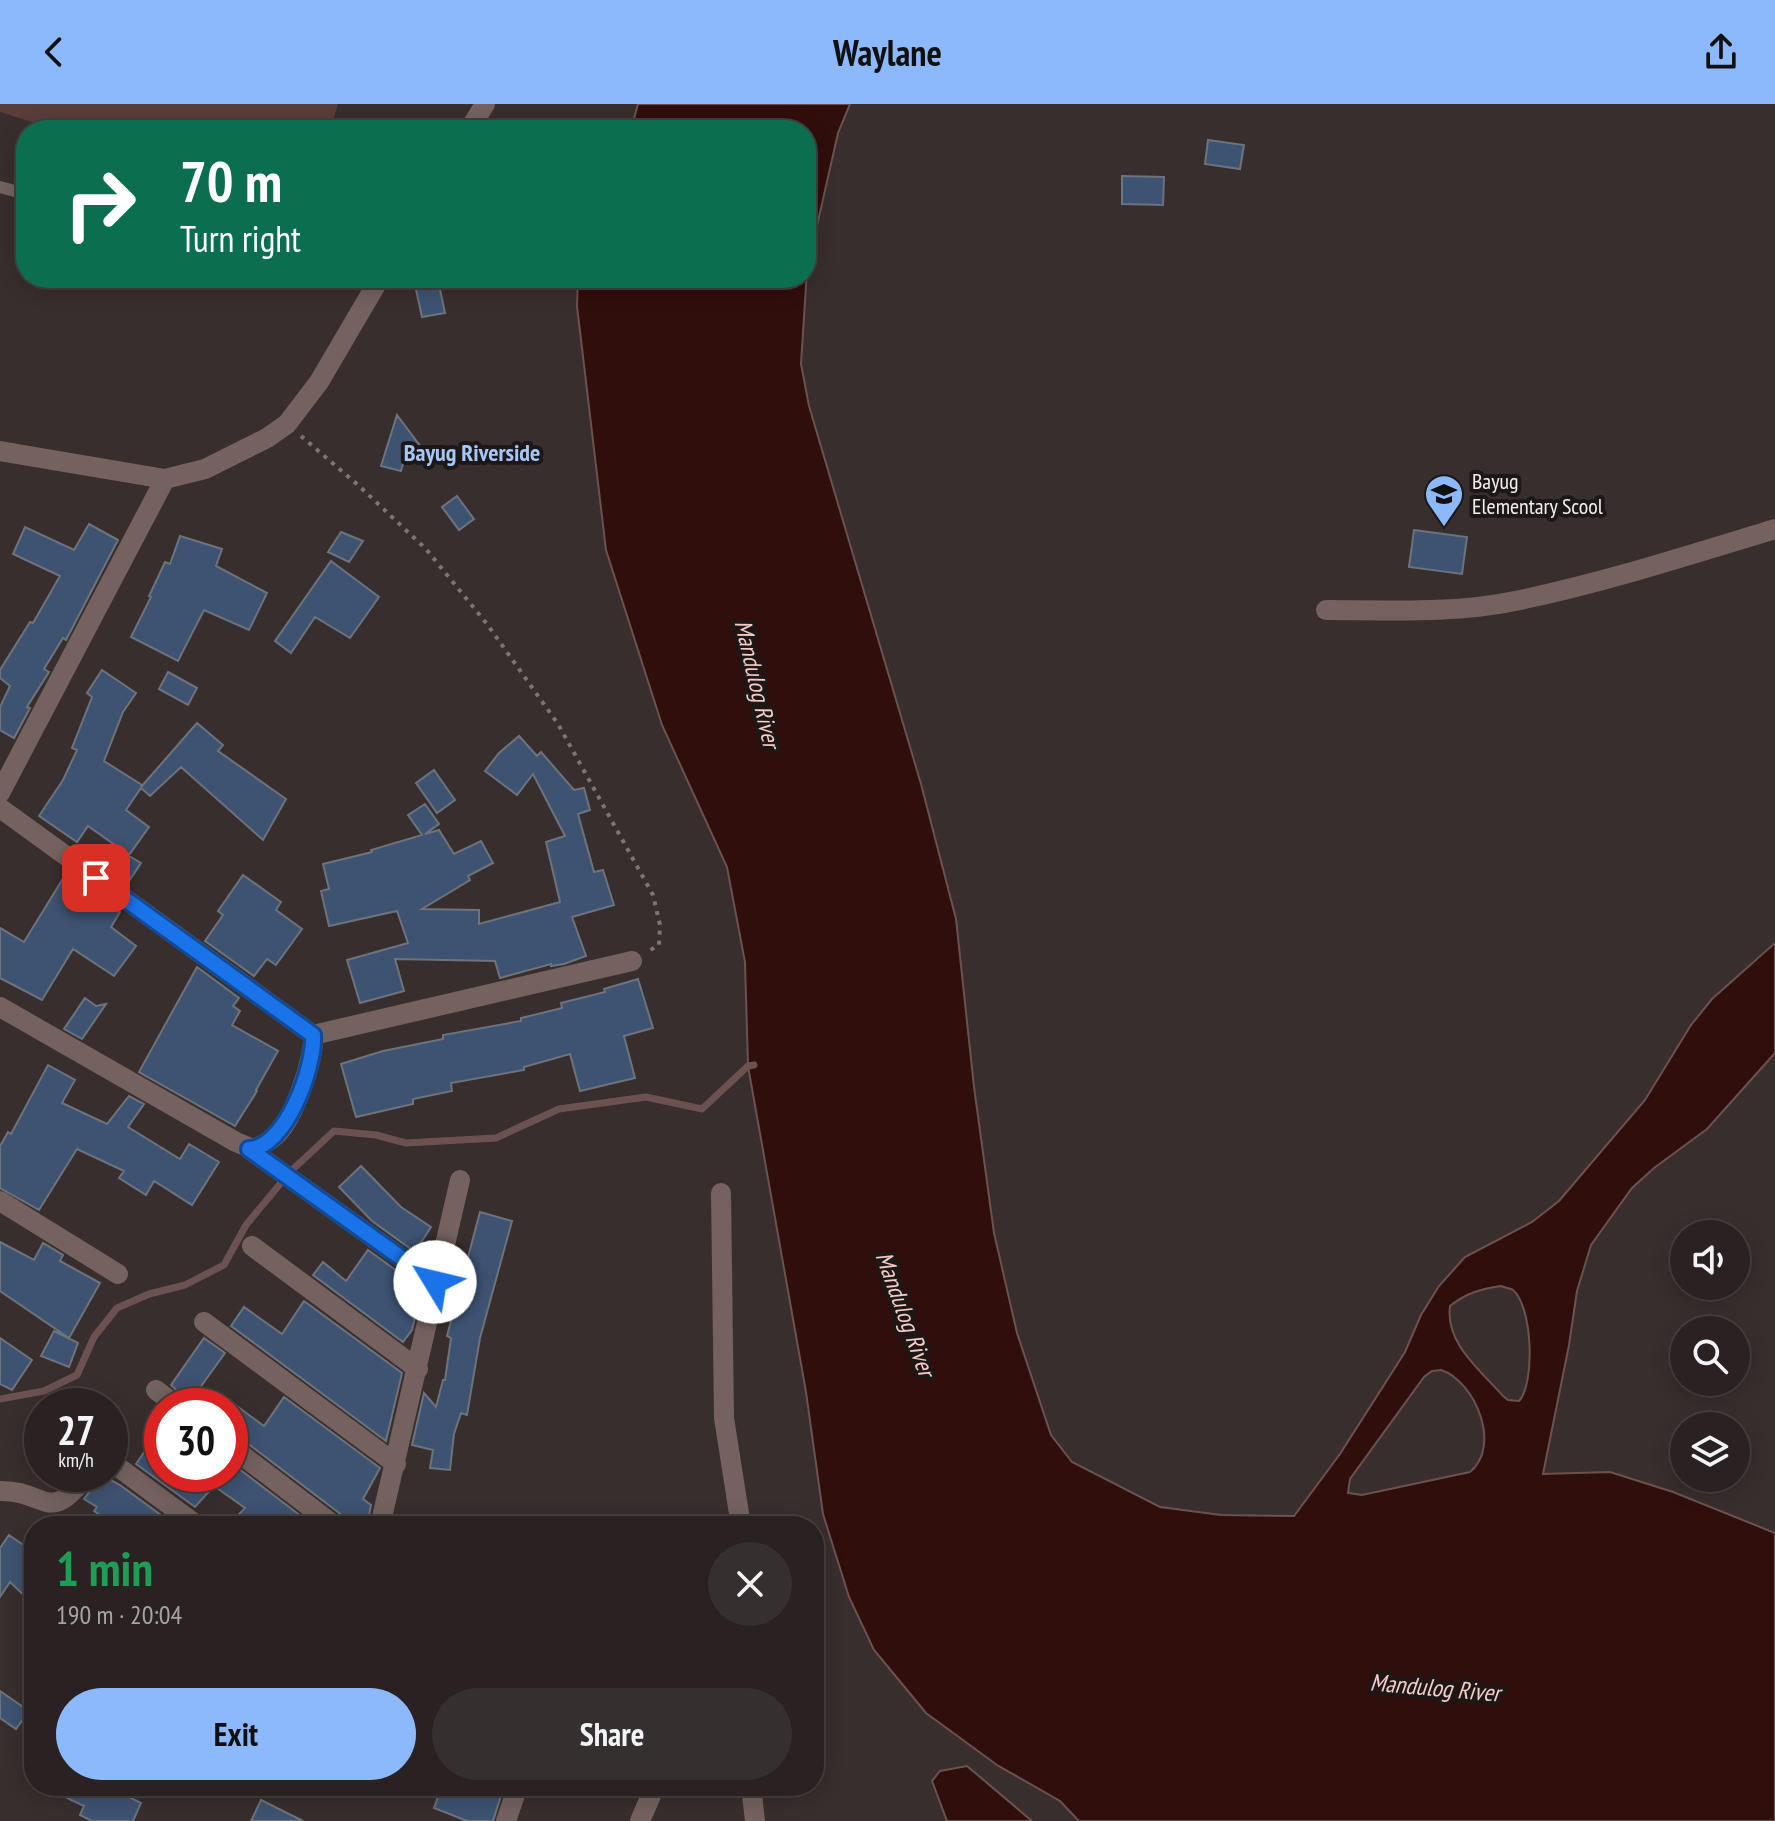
<!DOCTYPE html>
<html lang="en">
<head>
<meta charset="utf-8">
<style>
	body { margin:0; font-family:"PT Sans Narrow",sans-serif; background:#362f2f; color:#f1f3f6; height:100vh; display:flex; flex-direction:column; font-size:30px; white-space:nowrap }
	* { box-sizing:border-box; margin:0 }
	p { font-size:26px; color:#a5a4a5 }
	.icon { flex:none; width:44px; height:44px; fill:none; stroke:currentColor; stroke-width:2; stroke-linecap:round; stroke-linejoin:round }
	.map { position:relative; flex:1; overflow:hidden }
	.panel { position:absolute; left:24px; top:1412px; width:800px; height:280px; display:flex; flex-direction:column; background:#2a2222; border-radius:32px; box-shadow:0 4px 20px #0003,0 0 0 2px #463f40 }
	.panel>* { flex:none }
	.hud { position:absolute; left:16px; top:16px; width:800px; height:168px; border-radius:32px; box-shadow:0 4px 20px #0003,0 0 0 2px #463f40; background:#0b6e4f; color:#fff; overflow:hidden }
	.buttons { position:absolute; left:1670px; top:1116px; display:grid; gap:16px }
	.buttons a { display:grid; place-items:center; width:80px; height:80px; border-radius:50%; background:#2a2222; box-shadow:0 4px 20px #0003,0 0 0 2px #463f40; font-size:40px }
	.speed { position:absolute; left:24px; top:1284px; display:flex; gap:16px; font-size:40px; font-weight:700; text-align:center }
	.speed>* { display:grid; place-content:center; width:104px; height:104px; border-radius:50%; background:#2a2222; box-shadow:0 4px 20px #0003,0 0 0 2px #463f40; line-height:1 }
	.speed small { font-size:20px; font-weight:400 }
	.speed .limit { border:12px solid #d22; background:#fff; color:#111 }
	.pin { position:absolute; display:grid; place-items:center; width:68px; height:68px; color:#fff; margin:-34px; border-radius:16px; box-shadow:0 4px 12px #0006 }
	.me { position:absolute; width:88px; margin:-44px; rotate:306deg; stroke-linejoin:round; filter:drop-shadow(0 0 6px #0008) }
	.turn { display:flex; align-items:center; gap:28px; height:168px; padding:0 32px; font-size:36px }
	.turn .icon { width:104px; height:104px; stroke-width:2.5 }
	.turn b { display:block; font-size:56px; line-height:68px }
	.round { display:grid; place-items:center; flex:none; width:84px; height:84px; border-radius:42px; background:#362f2f }
	.summary { display:flex; align-items:center; justify-content:space-between; height:136px; padding:0 32px }
	h1 { font-size:48px; font-weight:700; line-height:60px; color:#1e9e55 }
	.cta { display:flex; gap:16px; margin-top:auto; padding:16px 32px }
	.cta a { flex:1; height:92px; border-radius:48px; background:#8cb9fc; color:#111; font-size:32px; font-weight:700; line-height:92px; text-align:center }
	.cta a+a { background:#362f2f; color:#f1f3f6 }
	header { display:flex; justify-content:space-between; align-items:center; height:104px; padding:0 32px; background:#8cb9fc; color:#111; font-size:36px; font-weight:700 }
	.map>svg:first-child { display:block }
	.green { fill:#5a3d3b }
	.water { fill:#300e0c; stroke:#6b5250; stroke-width:2; fill-rule:evenodd }
	.lines { fill:none; stroke-linecap:round; stroke-linejoin:round }
	.stream { stroke:#6b5250; stroke-width:7 }
	.building { fill:#3e5372; stroke:#6d737c; stroke-width:2 }
	.path { stroke:#7d7473; stroke-width:4; stroke-dasharray:4 6; stroke-linecap:butt }
	.lane { stroke:#75625f; stroke-width:12 }
	.street { stroke:#75625f; stroke-width:20 }
	.route-casing { stroke:#114b97; stroke-width:20 }
	.route { stroke:#1a73e8; stroke-width:14 }
	.labels { text-anchor:middle; stroke-width:8; stroke-linejoin:round; paint-order:stroke }
	.poi-label { font-size:22px; fill:#f6efee; stroke:#1c1817; text-anchor:start }
	.neighbourhood-label { font-size:24px; font-weight:bold; fill:#a5c7f9; stroke:#1c1817 }
	.water-label { font-size:24px; font-style:italic; fill:#f9cbc6; stroke:#1c1817 }
</style>
</head>
<body>
<header><svg class="icon" aria-label="back" viewBox="0 0 24 24"><path d="M15 5l-7 7 7 7"/></svg>Waylane<svg class="icon" aria-label="share" viewBox="0 0 24 24"><path d="M12 15V3M7 8l5-5 5 5M5 13v7h14v-7"/></svg></header>
<div class="map">
<svg width="1775" height="1717" viewBox="0 0 1775 1717">
	<rect width="100%" height="100%" fill="#382e2d"/>
	<!-- green -->
	<path class="green" d="M0 0H338L330 26H57L0 8Z"/>
	<!-- water -->
	<path class="water" d="M638 0H850L838 29 807 166 801 260 809 302 921 680 956 815 974 983 994 1129 1017 1229 1051 1331 1072 1358 1160 1403 1221 1411 1294 1412 1340 1350 1405 1248 1421 1211 1439 1182 1465 1153 1532 1118 1559 1097 1645 996 1691 921 1712 895 1775 839V949L1707 1025 1654 1064 1632 1084 1591 1141 1577 1187 1569 1241 1543 1370 1610 1368 1673 1388 1775 1429V1717H1079L1060 1697 997 1661 926 1609 874 1546 849 1493 823 1410 806 1288 748 962 745 858 727 763 662 621 606 446 577 202 578 174H806V26H631ZM1501 1182C1503 1183 1512 1185 1513 1186 1533 1203 1535 1280 1519 1297L1508 1296 1503 1292C1480 1266 1445 1239 1450 1202 1466 1189 1481 1185 1501 1182ZM1441 1266C1475 1277 1502 1342 1470 1368L1362 1391 1348 1389 1350 1375 1424 1273 1432 1267Z
		M967 1662 1032 1717H947L932 1677 940 1667Z"/>
	<g class="lines">
		<!-- stream -->
		<path class="stream" d="M0 1295 44 1287 77 1271 94 1233 117 1204 149 1190 185 1181 224 1161 246 1121 290 1068 334 1027 376 1031 406 1039 496 1034 559 1005 646 993 702 1005 748 962 754 961"/>
	</g>
	<!-- building -->
	<path class="building" d="M1208 36 1244 41 1240 65 1205 60Z
		M1122 72 1164 73 1163 101 1122 100Z
		M438 176 445 209 422 213 415 181Z
		M397 311 427 351 407 345 401 367 381 362Z
		M457 392 474 415 459 426 442 403Z
		M89 420 118 436 66 536 63 534 44 565 49 568 27 603 30 604 14 634 0 626V603L10 582 0 574V566L30 518 33 519 60 472 13 450 25 423 74 446Z
		M1414 426 1467 433 1462 470 1409 463Z
		M341 428 363 437 349 458 328 448Z
		M180 432 222 445 216 462 267 489 249 526 204 506 178 557 131 533 151 493 149 492 165 458 170 460Z
		M331 457 379 493 350 534 315 513 291 549 275 537Z
		M102 566 136 589 123 608 104 657 142 681 141 683 197 619 223 641 218 647 286 695 263 736 181 663 150 692 141 684 126 706 149 723 129 751 88 722 77 738 39 712 63 676 77 646 72 644 92 593 87 589Z
		M168 568 197 584 188 601 159 585Z
		M519 632 537 652 541 648 574 686 584 684 590 706 578 710 594 768 603 766 614 801 572 813 586 852 564 860 551 862V860L500 874 495 857 395 855 404 887 360 899 347 856 408 839 397 807 329 822 321 787 329 785 323 760 372 748 371 746 422 731 408 711 425 700 439 720 425 730 439 726 454 750 481 737 493 759 468 772 470 776 422 805 479 806V820L560 798 546 738 565 732 533 670 517 691 485 667 499 649Z
		M434 666 455 696 437 709 416 679Z
		M126 750 141 759 127 780 114 770Z
		M243 771 281 798 276 806 302 825 276 861 267 855 254 872 205 837 223 811 218 807Z
		M64 773 99 795 101 793 120 808 111 823 136 842 114 872 73 845 42 896 0 874V824L24 838Z
		M197 863 239 894 233 902 240 907 232 921 278 947 256 986 257 987 235 1022 139 968Z
		M638 875 653 924 624 932 635 974 580 987 570 950 524 963V966L451 979 452 987 413 995V1000L356 1013 341 960 383 947 443 935V931L521 917V914L562 904 561 899 605 888 604 885Z
		M85 894 96 902 106 900 82 935 64 925Z
		M48 961 75 976 62 999 107 1020 129 992 144 1000 128 1023 180 1055 189 1040 219 1058 192 1101 154 1077 146 1091 119 1074 124 1067 77 1045 39 1106 0 1084V1042L8 1028 11 1030Z
		M361 1062 401 1103 431 1123 415 1148 372 1117 339 1083Z
		M480 1108 512 1117 480 1234 467 1311 461 1309 454 1330 450 1366 430 1364 433 1346 412 1341 424 1289 436 1303 443 1276H445L451 1234 447 1232Z
		M0 1138 34 1156 43 1139 63 1151 60 1157 100 1179 69 1234 0 1187Z
		M368 1146 422 1185 412 1226 403 1238 313 1171 323 1158 346 1177Z
		M304 1197 402 1269 386 1337 231 1222 244 1203 282 1230Z
		M54 1227 78 1239 69 1263 41 1252Z
		M0 1234 32 1256 12 1286 0 1280Z
		M204 1234 225 1249 189 1299 171 1281Z
		M284 1293 380 1364 363 1395 371 1401 367 1422H348L343 1412 238 1332 230 1329V1297L264 1322Z
		M147 1344 162 1355V1370H230V1358L314 1422H228L245 1404 214 1382 195 1403 136 1360Z
		M100 1370 120 1381 176 1422H116L94 1407 97 1403 84 1395 97 1378Z
		M9 1431 32 1447 25 1458 34 1466V1501L10 1478 0 1493V1444Z
		M0 1587 29 1607 16 1625 0 1614Z
		M42 1682H107L141 1699 133 1717H92L80 1711 84 1702Z
		M442 1682H504L493 1717H467L434 1704Z
		M261 1696 303 1717H251Z"/>
	<g class="lines">
		<!-- path -->
		<path class="path" d="M301 332 358 381 426 445 487 520 558 620 653 791 660 821 659 841 647 848"/>
		<!-- lane -->
		<path class="lane" d="M0 83 26 90"/>
		<!-- street -->
		<path class="street" d="M469 26 485 0
			M0 347 165 375 205 365 267 334 287 320 319 278 380 174
			M1326 506C1389 506 1453 510 1515 497 1603 479 1689 451 1775 425
			M0 689 165 375
			M0 704 313 931 632 857
			M0 903 236 1038 253 1045C261 1042 269 1038 275 1032 293 1017 315 954 313 931
			M249 1045 435 1178
			M721 1089 724 1314 741 1422
			M0 1097 118 1170
			M252 1142 418 1265
			M204 1218 396 1360
			M156 1286 177 1302
			M230 1342 335 1422
			M110 1357 198 1422
			M0 1387C46 1386 49 1423 87 1370
			M380 1422 460 1076
			M751 1682 755 1717
			M506 1717 518 1682
			M640 1717 655 1682"/>
	</g>
	<g class="lines">
		<!-- route casing -->
		<g class="route-casing">
			<path id="route" d="M96 774 313 931C315 962 286 1044 249 1045L435 1178"/>
		</g>
		<!-- route -->
		<use href="#route" class="route"/>
	</g>
	<!-- icons -->
	<defs>
		<g id="school-pin" transform="scale(2)"><path d="M0 17L-7.5 6A9.5 9.5 0 1 1 7.5 6Z" fill="#8cb9fc" stroke="#1c1817"/><path d="M0-5L7-2L0 1L-7-2ZM-4 1L0 2.5L4 1V4Q0 6-4 4Z" fill="#111"/></g>
	</defs>
	<g fill-rule="evenodd">
		<use href="#school-pin" x="1444" y="390"/>
	</g>
	<g class="labels">
		<!-- poi labels -->
		<g class="poi-label">
			<text x="1472" y="385">Bayug<tspan x="1472" dy="25">Elementary Scool</tspan></text>
		</g>
		<!-- neighbourhood labels -->
		<g class="neighbourhood-label">
			<text x="472" y="357">Bayug Riverside</text>
		</g>
		<!-- water labels -->
		<g class="water-label">
			<text transform="translate(757 580) rotate(77)" y="8">Mandulog River</text>
			<text transform="translate(905 1210) rotate(70)" y="8">Mandulog River</text>
			<text transform="translate(1435 1584) rotate(5)" y="8">Mandulog River</text>
		</g>
	</g>
</svg>
<div class="buttons">
<a><svg class="icon" aria-label="sound" viewBox="0 0 24 24"><path d="M4 9h4l5-4v14l-5-4H4zM17 9q2 3 0 6"/></svg></a>
<a><svg class="icon" aria-label="search" viewBox="0 0 24 24"><circle cx="10" cy="10" r="6"/><path d="M15 15l6 6"/></svg></a>
<a><svg class="icon" aria-label="layers" viewBox="0 0 24 24"><path d="M12 4l9 5-9 5-9-5zM3 14l9 5 9-5"/></svg></a>
</div>
<div class="speed"><div>27<small>km/h</small></div><div class="limit">30</div></div>
<div class="pin" style="left:96px;top:774px;background:#d93025"><svg class="icon" aria-label="arrive" viewBox="0 0 24 24"><path d="M6 21V4h12l-3 4 3 4H6"/></svg></div>
<svg class="me" style="left:435px;top:1178px" viewBox="-20 -20 40 40"><circle r="19" fill="#fff"/><path d="M0-13L10 11 0 6-10 11z" fill="#1a73e8"/></svg>
<div class="hud">
<div class="turn"><svg class="icon" aria-label="right" viewBox="0 0 24 24"><path d="M7 20v-9h11M14 6l5 5-5 5"/></svg><div><b>70 m</b>Turn right</div></div>
</div>
<section class="panel">
<div class="summary"><div><h1>1 min</h1><p>190 m · 20:04</p></div><a class="round"><svg class="icon" aria-label="close" viewBox="0 0 24 24"><path d="M6 6l12 12M18 6L6 18"/></svg></a></div>
<div class="cta"><a>Exit</a><a>Share</a></div>
</section>
</div>
</body>
</html>
